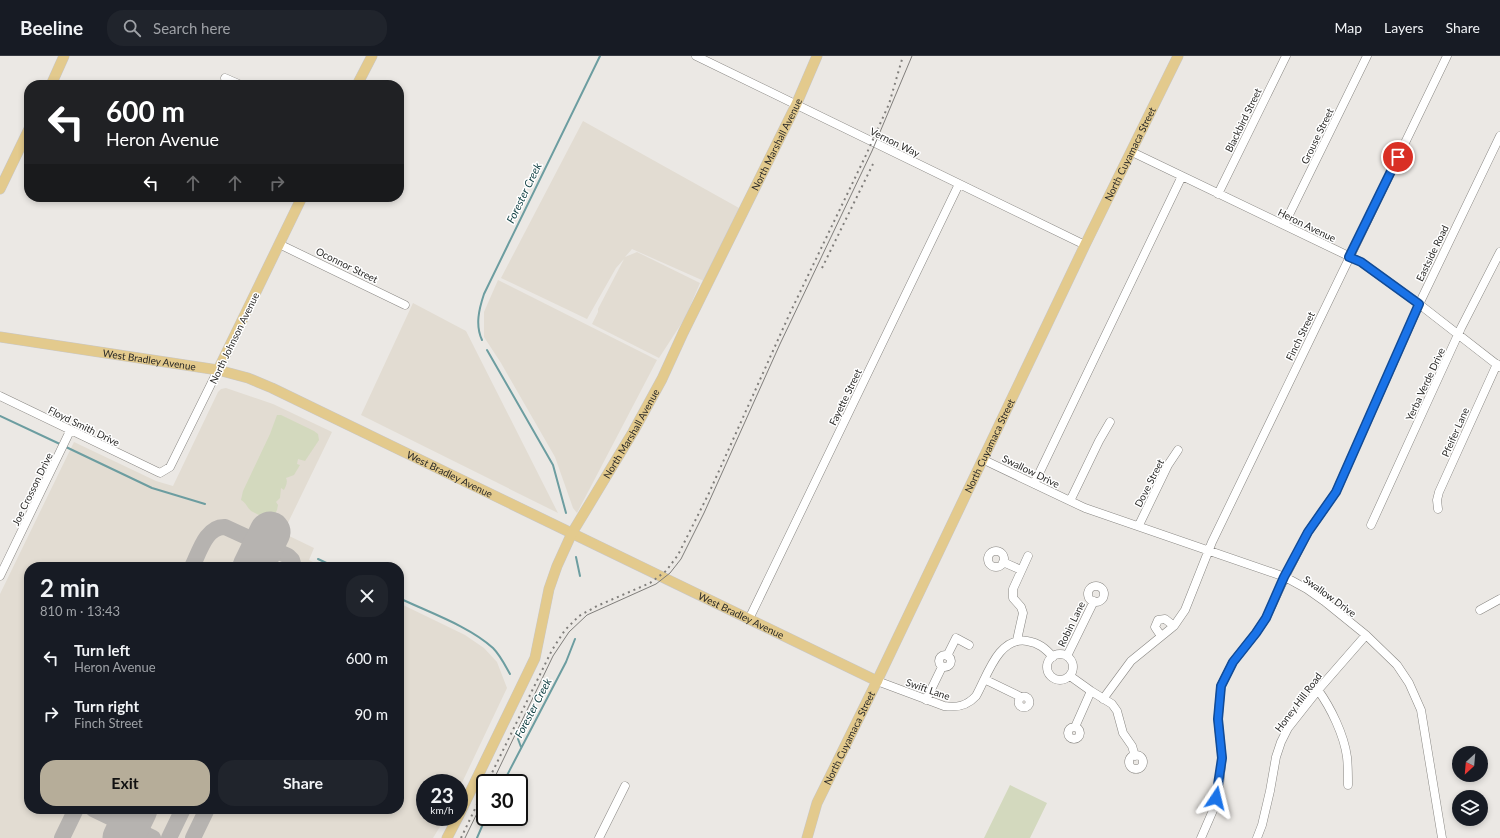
<!DOCTYPE html>
<html lang="en">
<head>
<meta charset="utf-8">
<style>
	body { margin:0; font-family:Lato,sans-serif; background:#20242c; color:#f1f3f6; height:100vh; display:flex; flex-direction:column; font-size:15px; white-space:nowrap }
	* { box-sizing:border-box; margin:0 }
	p { font-size:13px; color:#9ea1a6 }
	.icon { flex:none; width:22px; height:22px; fill:none; stroke:currentColor; stroke-width:2; stroke-linecap:round; stroke-linejoin:round }
	.map { position:relative; flex:1; overflow:hidden }
	.details { position:absolute; left:24px; top:506px; width:380px; height:252px; display:flex; flex-direction:column; background:#171b24; border-radius:16px; box-shadow:0 2px 6px #0003 }
	.details>* { flex:none }
	.banner { position:absolute; left:24px; top:24px; width:380px; height:122px; border-radius:16px; box-shadow:0 2px 6px #0003; background:#202124; color:#fff; overflow:hidden }
	.needle { width:26px; rotate:206deg }
	.controls { position:absolute; left:1452px; top:690px; display:grid; gap:8px }
	.controls a { display:grid; place-items:center; width:36px; height:36px; border-radius:50%; background:#171b24; box-shadow:0 2px 6px #0003; font-size:20px }
	.speed { position:absolute; left:416px; top:718px; display:flex; gap:8px; font-size:20px; font-weight:700; text-align:center }
	.speed>* { display:grid; place-content:center; width:52px; height:52px; border-radius:50%; background:#171b24; box-shadow:0 2px 6px #0003; line-height:1 }
	.speed small { font-size:10px; font-weight:400 }
	.speed .limit { border:2px solid #111; border-radius:6px; background:#fff; color:#111 }
	.pin { position:absolute; display:grid; place-items:center; width:34px; height:34px; color:#fff; margin:-17px; border:2px solid #fff; border-radius:50%; box-shadow:0 1px 4px #0007 }
	.me { position:absolute; width:44px; margin:-22px; rotate:10deg; stroke-linejoin:round; filter:drop-shadow(0 0 3px #0008) }
	.turn { display:flex; align-items:center; gap:14px; height:84px; padding:0 16px; font-size:18px }
	.turn .icon { width:52px; height:52px; stroke-width:2.5 }
	.turn b { display:block; font-size:28px; line-height:34px }
	.lanes { display:flex; align-items:center; height:38px; padding:0 16px; background:#0003; justify-content:center; gap:20px; direction:ltr }
	.lanes .off { opacity:.35 }
	.round { display:grid; place-items:center; flex:none; width:42px; height:42px; border-radius:16px; background:#20242c }
	.overview { display:flex; align-items:center; justify-content:space-between; height:68px; padding:0 16px }
	h1 { font-size:24px; font-weight:700; line-height:30px }
	.primary-button { display:flex; gap:8px; margin-top:auto; padding:8px 16px }
	.primary-button a { flex:1; height:46px; border-radius:16px; background:#b6ad99; color:#111; font-size:16px; font-weight:700; line-height:46px; text-align:center }
	.primary-button a+a { background:#20242c; color:#f1f3f6 }
	ul { padding:0; list-style:none }
	li { display:flex; align-items:center; gap:12px; height:56px; padding:0 16px }
	li div { flex:1 }
	li b { display:block; font-size:15px }
	li em { font-style:normal }
	header { display:flex; align-items:center; gap:24px; box-sizing:border-box; height:56px; padding:0 20px; background:#171b24; border-bottom:1px solid #363941 }
	header strong { font-size:19px }
	nav { display:flex; gap:22px; margin-inline-start:auto; font-size:14px }
	.search { width:280px; height:36px; background:#20242c; display:flex; align-items:center; gap:10px; box-sizing:border-box; padding:0 14px; border-radius:16px; color:#9ea1a6; font-size:15px }
	.map>svg:first-child { display:block }
	.built { fill:#e2dcd2 }
	.green { fill:#d3d9be }
	.lines { fill:none; stroke-linecap:round; stroke-linejoin:round }
	.stream { stroke:#6c9da0; stroke-width:2 }
	.taxiway { stroke:#b6b3b0; stroke-width:16 }
	.runway { stroke:#b6b3b0; stroke-width:41 }
	.minor-casing { stroke:#888682; stroke-width:9 }
	.major-casing { stroke:#c8c7c7; stroke-width:11 }
	.minor { stroke:#fff; stroke-width:8 }
	.major { stroke:#e3ca8d; stroke-width:10 }
	.tram { stroke:#807e7b; stroke-width:1 }
	.rail { stroke:#807e7b; stroke-width:2; stroke-dasharray:2 4; stroke-linecap:butt }
	.route-casing { stroke:#114b97; stroke-width:10 }
	.route { stroke:#1a73e8; stroke-width:7 }
	.labels { text-anchor:middle; stroke-width:3; stroke-linejoin:round; paint-order:stroke }
	.street-label { font-size:10px; fill:#2a2927; stroke:#fff }
	.water-label { font-size:11px; font-style:italic; fill:#0f3f42; stroke:#fff }
</style>
</head>
<body>
<header>
<strong>Beeline</strong>
<div class="search"><svg class="icon" aria-label="search" viewBox="0 0 24 24"><circle cx="10" cy="10" r="6"/><path d="M15 15l6 6"/></svg>Search here</div>
<nav><a>Map</a><a>Layers</a><a>Share</a></nav>
</header>
<div class="map">
<svg width="1500" height="782" viewBox="0 0 1500 782">
	<rect width="100%" height="100%" fill="#ebe8e4"/>
	<!-- built -->
	<path class="built" d="M583 65 739 152 704 225 632 193 625 201 637 196 700 227 685 262 659 302 592 268 598 256V253L624 203 616 212 587 263 501 222Z
		M498 224 657 304 577 457 573 452 555 401 501 307 484 281V256Z
		M413 247 466 275 558 457 361 359Z
		M226 332 273 348 332 376 283 477 314 492 309 504 323 511H29V753H399V547L465 579 484 592 497 606 507 632 459 733V727H425V761H445L441 769 433 782H0V538L74 386 156 425 173 430 218 336 221 333Z"/>
	<!-- green -->
	<path class="green" d="M277 359H281L314 375 318 378 319 384 305 405 298 403 297 408 300 409 294 419 286 422C288 426 286 430 284 434L281 432 280 442 276 446 278 449 277 454 271 465C265 462 258 459 253 456 247 453 247 447 241 444L243 435 270 378Z
		M1010 729 1047 747 1030 782H984Z"/>
	<g class="lines">
		<!-- stream -->
		<path class="stream" d="M482 284C475 269 479 253 484 238L600 0
			M487 294 553 409 566 457
			M0 360 62 389
			M66 391 152 432 205 448
			M576 501 580 520
			M318 503 335 511
			M399 542C428 556 469 570 493 592 500 599 505 609 510 618
			M518 683 521 691
			M503 727 566 606 575 583
			M477 782 486 761"/>
		<!-- taxiway -->
		<path class="taxiway" d="M192 511C199 497 206 470 225 471L288 500 292 504 294 511
			M93 753 153 782
			M62 782 76 753
			M169 782 183 753
			M193 782 207 753"/>
		<!-- runway -->
		<path class="runway" d="M253 511 270 476
			M123 782 137 753"/>
		<!-- minor casing -->
		<g class="minor-casing">
			<path id="minor" d="M696 0 1085 189
				M225 22 241 29
				M1132 96 1361 206 1419 248 1500 311
				M1218 138 1286 0
				M1284 169 1367 0
				M279 188 405 249
				M0 340 160 417 170 411 218 314
				M984 404 1085 452 1285 521 1307 533 1324 545 1366 579 1397 609 1409 627 1421 654 1442 782
				M1034 428 1182 120
				M1070 445 1099 385 1110 366
				M1438 453 1437 444 1439 436 1497 308
				M1139 469 1168 409 1178 394
				M1371 469 1461 272 1500 196
				M988 503a8 8 0 1 1 16 0a8 8 0 1 1-16 0Z
				M1003 506 1021 514
				M0 520 70 375
				M1088 538a8 8 0 1 1 16 0a8 8 0 1 1-16 0Z
				M1480 554 1500 543
				M749 563 959 128
				M1161 580 1155 571 1158 564 1165 563 1174 570
				M1017 584 1023 557 1021 551 1013 542V533L1028 500
				M1047 611a13 13 0 1 1 26 0a13 13 0 1 1-26 0Z
				M939 605a6 6 0 1 1 12 0a6 6 0 1 1-12 0Z
				M947 600 956 582 969 589
				M1067 600 1094 545
				M1070 620 1091 635 1112 648 1117 655 1123 677 1132 690 1135 700
				M986 624 1021 641
				M877 625 944 650C957 652 967 650 976 640 987 621 998 580 1027 585 1039 587 1045 592 1053 601
				M1318 634C1331 652 1344 679 1347 701 1348 710 1348 720 1348 729
				M1018.5 646a5.5 5.5 0 1 1 11 0a5.5 5.5 0 1 1-11 0Z
				M1103 643 1131 605 1174 570 1185 554 1212 486 1447 0
				M926 644 942 611
				M1068 677a6 6 0 1 1 12 0a6 6 0 1 1-12 0Z
				M1075 671 1091 635
				M1129 706a7 7 0 1 1 14 0a7 7 0 1 1-14 0Z
				M599 782 625 730
				M1201 782 1214 752 1219 732 1222 702 1218 663 1221 630 1233 606 1256 577 1266 562 1285 521 1308 476 1336 436 1422 242 1500 80
				M1257 782 1262 769 1270 735 1276 701 1281 686 1288 672 1318 634 1366 579"/>
		</g>
		<!-- major casing -->
		<g class="major-casing">
			<g id="major">
				<path d="M51 29 64 0"/>
				<path d="M357 29 372 0"/>
				<path d="M0 133 29 73"/>
				<path id="s1" d="M0 281 218 314 248 322 272 332 877 625"/>
				<path d="M218 314 302 141"/>
				<path id="s2" d="M459 759 535 602 549 533 557 510 572 477 633 376 662 323 683 277 796 49 817 0"/>
				<path d="M447 782 458 761"/>
				<path id="s3" d="M807 782 817 747 877 625 1085 189 1178 0"/>
			</g>
		</g>
		<!-- minor -->
		<use href="#minor" class="minor"/>
		<!-- major -->
		<use href="#major" class="major"/>
		<!-- tram -->
		<path class="tram" d="M492 727 553 600 569 576 587 559 656 528 670 517 681 503 704 457 780 288 872 95 912 0
			M465 782 485 741"/>
		<!-- rail -->
		<path class="rail" d="M822 212 873 108
			M487 727 552 594 565 574 579 560 597 550 650 527 666 515 678 499 709 437 790 257 866 99 889 48 903 0
			M461 782 485 732"/>
	</g>
	<g class="lines">
		<!-- route casing -->
		<g class="route-casing">
			<path id="route" d="M1216 742 1222 702 1218 663 1221 630 1233 606 1256 577 1266 562 1284 521 1308 476 1336 436 1419 248 1361 206 1349 201 1398 101"/>
		</g>
		<!-- route -->
		<use href="#route" class="route"/>
	</g>
	<g class="labels">
		<!-- street labels -->
		<g class="street-label">
			<text transform="translate(1243 64) rotate(-64)" y="4">Blackbird Street</text>
			<text transform="translate(1317 80) rotate(-64)" y="4">Grouse Street</text>
			<text transform="translate(895 86) rotate(26)" y="4">Vernon Way</text>
			<text dy="4" stroke="none"><textPath href="#s2" startOffset="745">North Marshall Avenue</textPath></text>
			<text dy="4" stroke="none"><textPath href="#s3" startOffset="757">North Cuyamaca Street</textPath></text>
			<text transform="translate(1307 169) rotate(26)" y="4">Heron Avenue</text>
			<text transform="translate(1432 197) rotate(-64)" y="4">Eastside Road</text>
			<text transform="translate(347 209) rotate(26)" y="4">Oconnor Street</text>
			<text transform="translate(1300 280) rotate(-64)" y="4">Finch Street</text>
			<text transform="translate(234 282) rotate(-64)" y="4">North Johnson Avenue</text>
			<text dy="4" stroke="none"><textPath href="#s1" startOffset="151">West Bradley Avenue</textPath></text>
			<text transform="translate(1425 328) rotate(-65)" y="4">Yerba Verde Drive</text>
			<text transform="translate(845 341) rotate(-64)" y="4">Fayette Street</text>
			<text transform="translate(84 370) rotate(26)" y="4">Floyd Smith Drive</text>
			<text transform="translate(1455 376) rotate(-66)" y="4">Pfeifer Lane</text>
			<text dy="4" stroke="none"><textPath href="#s2" startOffset="421">North Marshall Avenue</textPath></text>
			<text dy="4" stroke="none"><textPath href="#s3" startOffset="433">North Cuyamaca Street</textPath></text>
			<text transform="translate(1031 415) rotate(26)" y="4">Swallow Drive</text>
			<text dy="4" stroke="none"><textPath href="#s1" startOffset="475">West Bradley Avenue</textPath></text>
			<text transform="translate(1149 427) rotate(-63)" y="4">Dove Street</text>
			<text transform="translate(32 433) rotate(-64)" y="4">Joe Crosson Drive</text>
			<text transform="translate(1330 540) rotate(36)" y="4">Swallow Drive</text>
			<text dy="4" stroke="none"><textPath href="#s1" startOffset="799">West Bradley Avenue</textPath></text>
			<text transform="translate(1071 568) rotate(-64)" y="4">Robin Lane</text>
			<text transform="translate(928 633) rotate(19)" y="4">Swift Lane</text>
			<text transform="translate(1298 646) rotate(-53)" y="4">Honey Hill Road</text>
			<text dy="4" stroke="none"><textPath href="#s3" startOffset="109">North Cuyamaca Street</textPath></text>
		</g>
		<!-- water labels -->
		<g class="water-label">
			<text transform="translate(524 137) rotate(-64)" y="4">Forester Creek</text>
			<text transform="translate(533 652) rotate(-62)" y="4">Forester Creek</text>
		</g>
	</g>
</svg>
<div class="controls">
<a><svg class="needle" viewBox="-14 -14 28 28"><path d="M0-13l5 13h-10z" fill="#e53935"/><path d="M0 13l5-13h-10z" fill="#9ea1a6"/></svg></a>
<a><svg class="icon" aria-label="layers" viewBox="0 0 24 24"><path d="M12 4l9 5-9 5-9-5zM3 14l9 5 9-5"/></svg></a>
</div>
<div class="speed"><div>23<small>km/h</small></div><div class="limit">30</div></div>
<div class="pin" style="left:1398px;top:101px;background:#d93025"><svg class="icon" aria-label="arrive" viewBox="0 0 24 24"><path d="M6 21V4h12l-3 4 3 4H6"/></svg></div>
<svg class="me" style="left:1216px;top:742px" viewBox="-20 -20 40 40"><path d="M0-17L14 15 0 8-14 15z" fill="#1a73e8" stroke="#fff" stroke-width="4"/></svg>
<div class="banner">
<div class="turn"><svg class="icon" aria-label="left" viewBox="0 0 24 24"><path d="M17 20v-9H6M10 6l-5 5 5 5"/></svg><div><b>600 m</b>Heron Avenue</div></div>
<div class="lanes"><svg class="icon" aria-label="left" viewBox="0 0 24 24"><path d="M17 20v-9H6M10 6l-5 5 5 5"/></svg><svg class="icon off" aria-label="ahead" viewBox="0 0 24 24"><path d="M12 20V5M6 11l6-6 6 6"/></svg><svg class="icon off" aria-label="ahead" viewBox="0 0 24 24"><path d="M12 20V5M6 11l6-6 6 6"/></svg><svg class="icon off" aria-label="right" viewBox="0 0 24 24"><path d="M7 20v-9h11M14 6l5 5-5 5"/></svg></div>
</div>
<section class="details">
<div class="overview"><div><h1>2 min</h1><p>810 m · 13:43</p></div><a class="round"><svg class="icon" aria-label="close" viewBox="0 0 24 24"><path d="M6 6l12 12M18 6L6 18"/></svg></a></div>
<ul>
<li><svg class="icon" aria-label="left" viewBox="0 0 24 24"><path d="M17 20v-9H6M10 6l-5 5 5 5"/></svg><div><b>Turn left</b><p>Heron Avenue</p></div><em>600 m</em></li>
<li><svg class="icon" aria-label="right" viewBox="0 0 24 24"><path d="M7 20v-9h11M14 6l5 5-5 5"/></svg><div><b>Turn right</b><p>Finch Street</p></div><em>90 m</em></li>
</ul>
<div class="primary-button"><a>Exit</a><a>Share</a></div>
</section>
</div>
</body>
</html>
